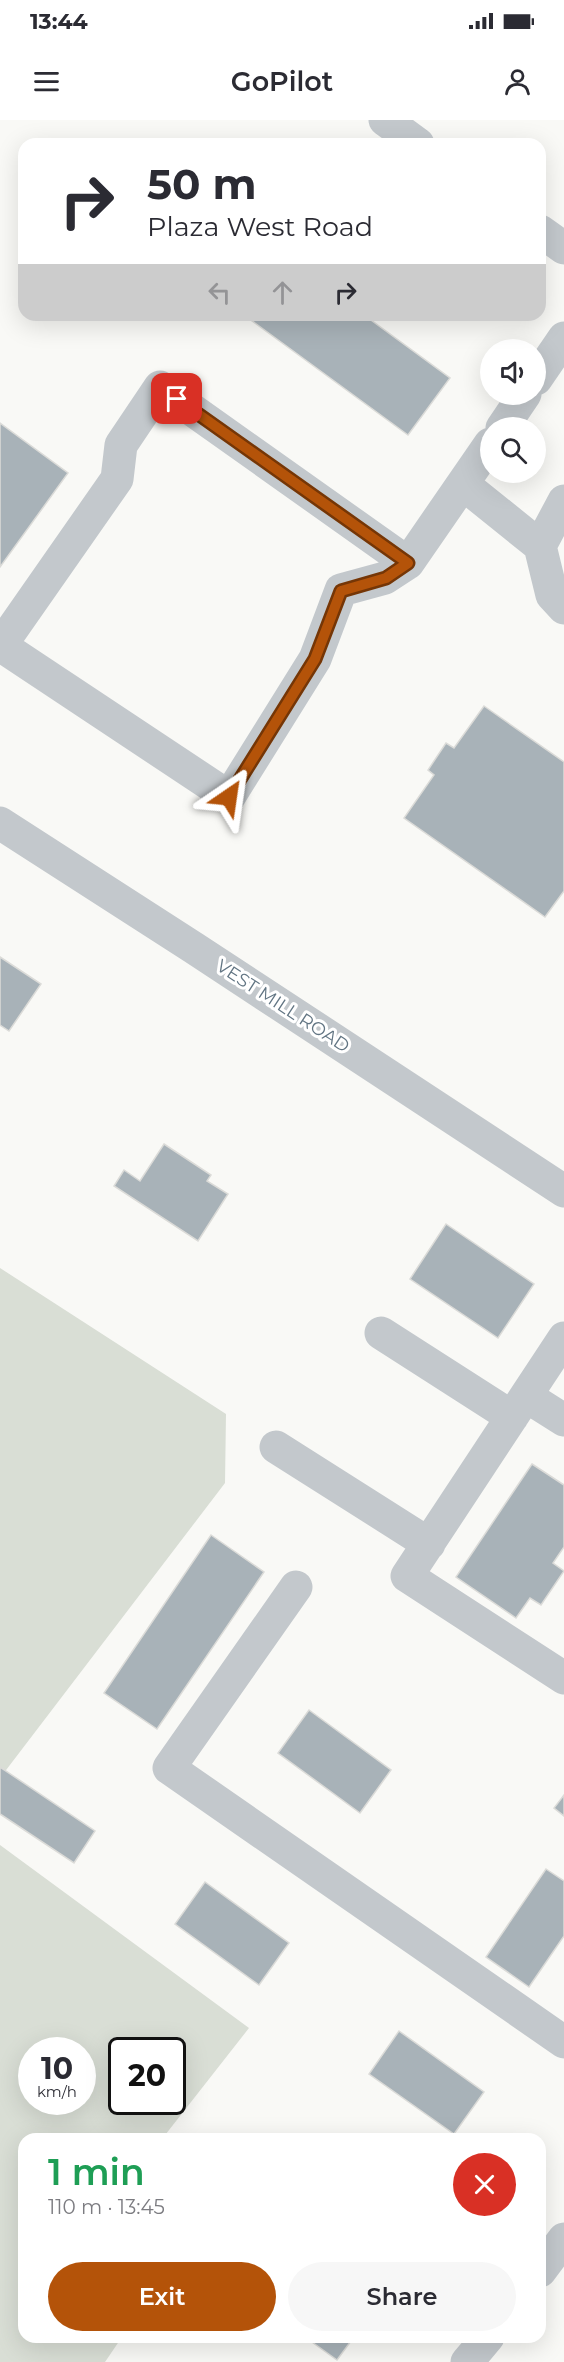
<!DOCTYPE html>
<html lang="en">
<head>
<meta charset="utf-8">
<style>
	body { margin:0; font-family:Montserrat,sans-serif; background:#f7f7f7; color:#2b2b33; height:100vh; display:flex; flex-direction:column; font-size:22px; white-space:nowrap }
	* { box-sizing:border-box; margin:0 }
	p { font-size:20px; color:#7c7c81 }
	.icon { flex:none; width:33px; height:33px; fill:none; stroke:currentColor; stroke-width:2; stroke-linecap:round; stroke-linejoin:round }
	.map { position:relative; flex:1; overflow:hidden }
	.drawer { position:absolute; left:18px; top:2013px; width:528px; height:210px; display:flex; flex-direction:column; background:#fff; border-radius:18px; box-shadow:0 6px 24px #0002 }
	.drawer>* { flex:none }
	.banner { position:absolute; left:18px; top:18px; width:528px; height:183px; border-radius:18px; box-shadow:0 6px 24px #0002; background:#fff; color:#2b2b33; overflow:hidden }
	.buttons { position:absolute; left:480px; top:219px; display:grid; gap:12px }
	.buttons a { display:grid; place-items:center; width:66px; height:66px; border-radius:50%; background:#fff; box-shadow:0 6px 24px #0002; font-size:30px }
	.speed { position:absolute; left:18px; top:1917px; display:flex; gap:12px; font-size:30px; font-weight:700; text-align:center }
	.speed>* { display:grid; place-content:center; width:78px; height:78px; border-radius:50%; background:#fff; box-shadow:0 6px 24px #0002; line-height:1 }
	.speed small { font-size:15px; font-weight:400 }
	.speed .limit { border:3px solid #111; border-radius:9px; background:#fff; color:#111 }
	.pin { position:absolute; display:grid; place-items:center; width:51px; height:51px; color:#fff; margin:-26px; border-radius:12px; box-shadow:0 3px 9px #0006 }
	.me { position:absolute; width:66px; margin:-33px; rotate:32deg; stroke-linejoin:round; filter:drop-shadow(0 0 4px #0008) }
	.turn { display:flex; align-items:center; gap:21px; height:126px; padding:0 30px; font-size:27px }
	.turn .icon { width:78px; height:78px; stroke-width:2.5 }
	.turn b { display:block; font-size:42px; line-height:51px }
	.lanes { display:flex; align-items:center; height:57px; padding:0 30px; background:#0003; justify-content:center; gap:30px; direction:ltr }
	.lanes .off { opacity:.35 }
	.round { display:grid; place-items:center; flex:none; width:63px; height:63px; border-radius:32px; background:#f7f7f7 }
	.summary { display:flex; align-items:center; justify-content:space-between; height:102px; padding:0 30px }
	h1 { font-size:36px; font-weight:600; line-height:45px; color:#1e9e55 }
	.action { display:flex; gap:12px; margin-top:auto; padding:12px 30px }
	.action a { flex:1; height:69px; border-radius:36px; background:#b45309; color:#fff; font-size:24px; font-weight:600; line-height:69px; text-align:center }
	.action a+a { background:#f7f7f7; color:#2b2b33 }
	.status { display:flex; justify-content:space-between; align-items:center; height:42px; padding:0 30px; background:#fff; direction:ltr }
	.status svg { height:16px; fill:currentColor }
	header { display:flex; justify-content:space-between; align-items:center; height:78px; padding:0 30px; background:#fff; font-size:27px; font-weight:600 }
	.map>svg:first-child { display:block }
	.green { fill:#d9ded5; fill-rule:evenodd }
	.building { fill:#a8b2b8; stroke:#dbdbd8; stroke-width:1.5 }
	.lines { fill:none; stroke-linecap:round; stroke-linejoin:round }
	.minor { stroke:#c3c8cc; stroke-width:33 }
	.route-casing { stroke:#753606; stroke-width:15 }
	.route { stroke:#b45309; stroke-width:10 }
	.labels { text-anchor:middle; stroke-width:6; stroke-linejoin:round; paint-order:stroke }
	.street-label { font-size:18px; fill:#627583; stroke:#fff }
</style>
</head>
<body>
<div class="status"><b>13:44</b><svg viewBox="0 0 49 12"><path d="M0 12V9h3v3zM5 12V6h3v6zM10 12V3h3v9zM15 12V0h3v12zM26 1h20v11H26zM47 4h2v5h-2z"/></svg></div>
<header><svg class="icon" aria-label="menu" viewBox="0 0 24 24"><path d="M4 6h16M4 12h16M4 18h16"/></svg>GoPilot<svg class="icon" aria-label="person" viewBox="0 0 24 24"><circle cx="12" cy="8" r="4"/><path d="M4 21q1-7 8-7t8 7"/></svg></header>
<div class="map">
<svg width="564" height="2242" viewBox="0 0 564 2242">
	<rect width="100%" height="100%" fill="#f9f9f6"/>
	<!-- green -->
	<path class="green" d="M0 1148 226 1294 225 1363 0 1658Z
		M0 1725 249 1908 162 2019H24V2217H122L105 2242H0ZM32 1930H82V1982H32ZM122 1930H172V1982H122Z"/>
	<!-- building -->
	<path class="building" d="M244 195H364L450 258 408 315Z
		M0 303 68 353 0 447Z
		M484 586 564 642V771L545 797 404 698 434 655 428 650 446 623 454 628Z
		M0 837 41 864 9 911 0 905Z
		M164 1024 211 1055 207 1061 228 1074 198 1121 114 1066 124 1050 140 1061Z
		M446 1104 534 1164 498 1218 410 1159Z
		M532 1344 564 1365V1427L553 1443 564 1451 541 1485 530 1478 516 1498 456 1457Z
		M211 1415 264 1452 157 1609 104 1573Z
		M309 1590 391 1650 360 1693 278 1633Z
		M0 1647 95 1711 74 1743 0 1694Z
		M564 1675V1696L554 1688Z
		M546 1749 564 1761V1816L529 1867 486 1837Z
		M205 1762 289 1823 259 1865 175 1804Z
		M399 1911 484 1972 454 2014 369 1954Z
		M305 2217H354L337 2240Z"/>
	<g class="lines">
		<!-- minor -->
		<path class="minor" d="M385 0 418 24
			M540 111 564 128
			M536 259 564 218
			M502 308 525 274
			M463 364 540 426 552 475 564 488
			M540 426 564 381
			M0 525 229 677 315 539 341 470 385 458 408 443 490 324
			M1 525 117 359 121 325 160 267 408 443
			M0 703 194 828 564 1071
			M381 1213 512 1297
			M564 1218 407 1456 564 1558
			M526 1276 564 1300
			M276 1327 429 1424
			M296 1467 169 1648 564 1922
			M540 2151 564 2119
			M467 2242 488 2217"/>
	</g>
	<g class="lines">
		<!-- route casing -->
		<g class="route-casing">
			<path id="route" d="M177 279 408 443 386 458 341 471 315 539 229 677"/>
		</g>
		<!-- route -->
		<use href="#route" class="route"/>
	</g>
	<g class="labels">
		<!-- street labels -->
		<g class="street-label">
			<text transform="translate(283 886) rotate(33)" y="6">VEST MILL ROAD</text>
		</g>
	</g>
</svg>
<div class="buttons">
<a><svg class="icon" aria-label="sound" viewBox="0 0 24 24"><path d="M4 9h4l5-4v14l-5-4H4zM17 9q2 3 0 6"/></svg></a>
<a><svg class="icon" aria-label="search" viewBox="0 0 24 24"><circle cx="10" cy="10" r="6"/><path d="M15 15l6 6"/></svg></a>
</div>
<div class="speed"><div>10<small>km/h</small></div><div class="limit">20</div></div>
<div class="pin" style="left:177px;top:279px;background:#d93025"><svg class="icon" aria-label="arrive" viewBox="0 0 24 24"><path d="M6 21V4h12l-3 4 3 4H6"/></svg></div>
<svg class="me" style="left:229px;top:677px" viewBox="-20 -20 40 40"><path d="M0-17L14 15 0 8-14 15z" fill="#b45309" stroke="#fff" stroke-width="4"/></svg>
<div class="banner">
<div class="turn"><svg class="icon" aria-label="right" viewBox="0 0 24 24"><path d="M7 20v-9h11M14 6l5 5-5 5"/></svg><div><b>50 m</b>Plaza West Road</div></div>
<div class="lanes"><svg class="icon off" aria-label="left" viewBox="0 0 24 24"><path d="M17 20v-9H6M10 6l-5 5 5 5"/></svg><svg class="icon off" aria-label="ahead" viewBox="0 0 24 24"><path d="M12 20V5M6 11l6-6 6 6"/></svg><svg class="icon" aria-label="right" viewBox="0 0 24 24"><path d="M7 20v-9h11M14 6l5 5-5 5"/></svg></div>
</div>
<section class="drawer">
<div class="summary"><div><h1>1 min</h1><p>110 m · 13:45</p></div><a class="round" style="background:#d93025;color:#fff"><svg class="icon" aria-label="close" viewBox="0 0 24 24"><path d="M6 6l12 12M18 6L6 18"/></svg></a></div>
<div class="action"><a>Exit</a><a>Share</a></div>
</section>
</div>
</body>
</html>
